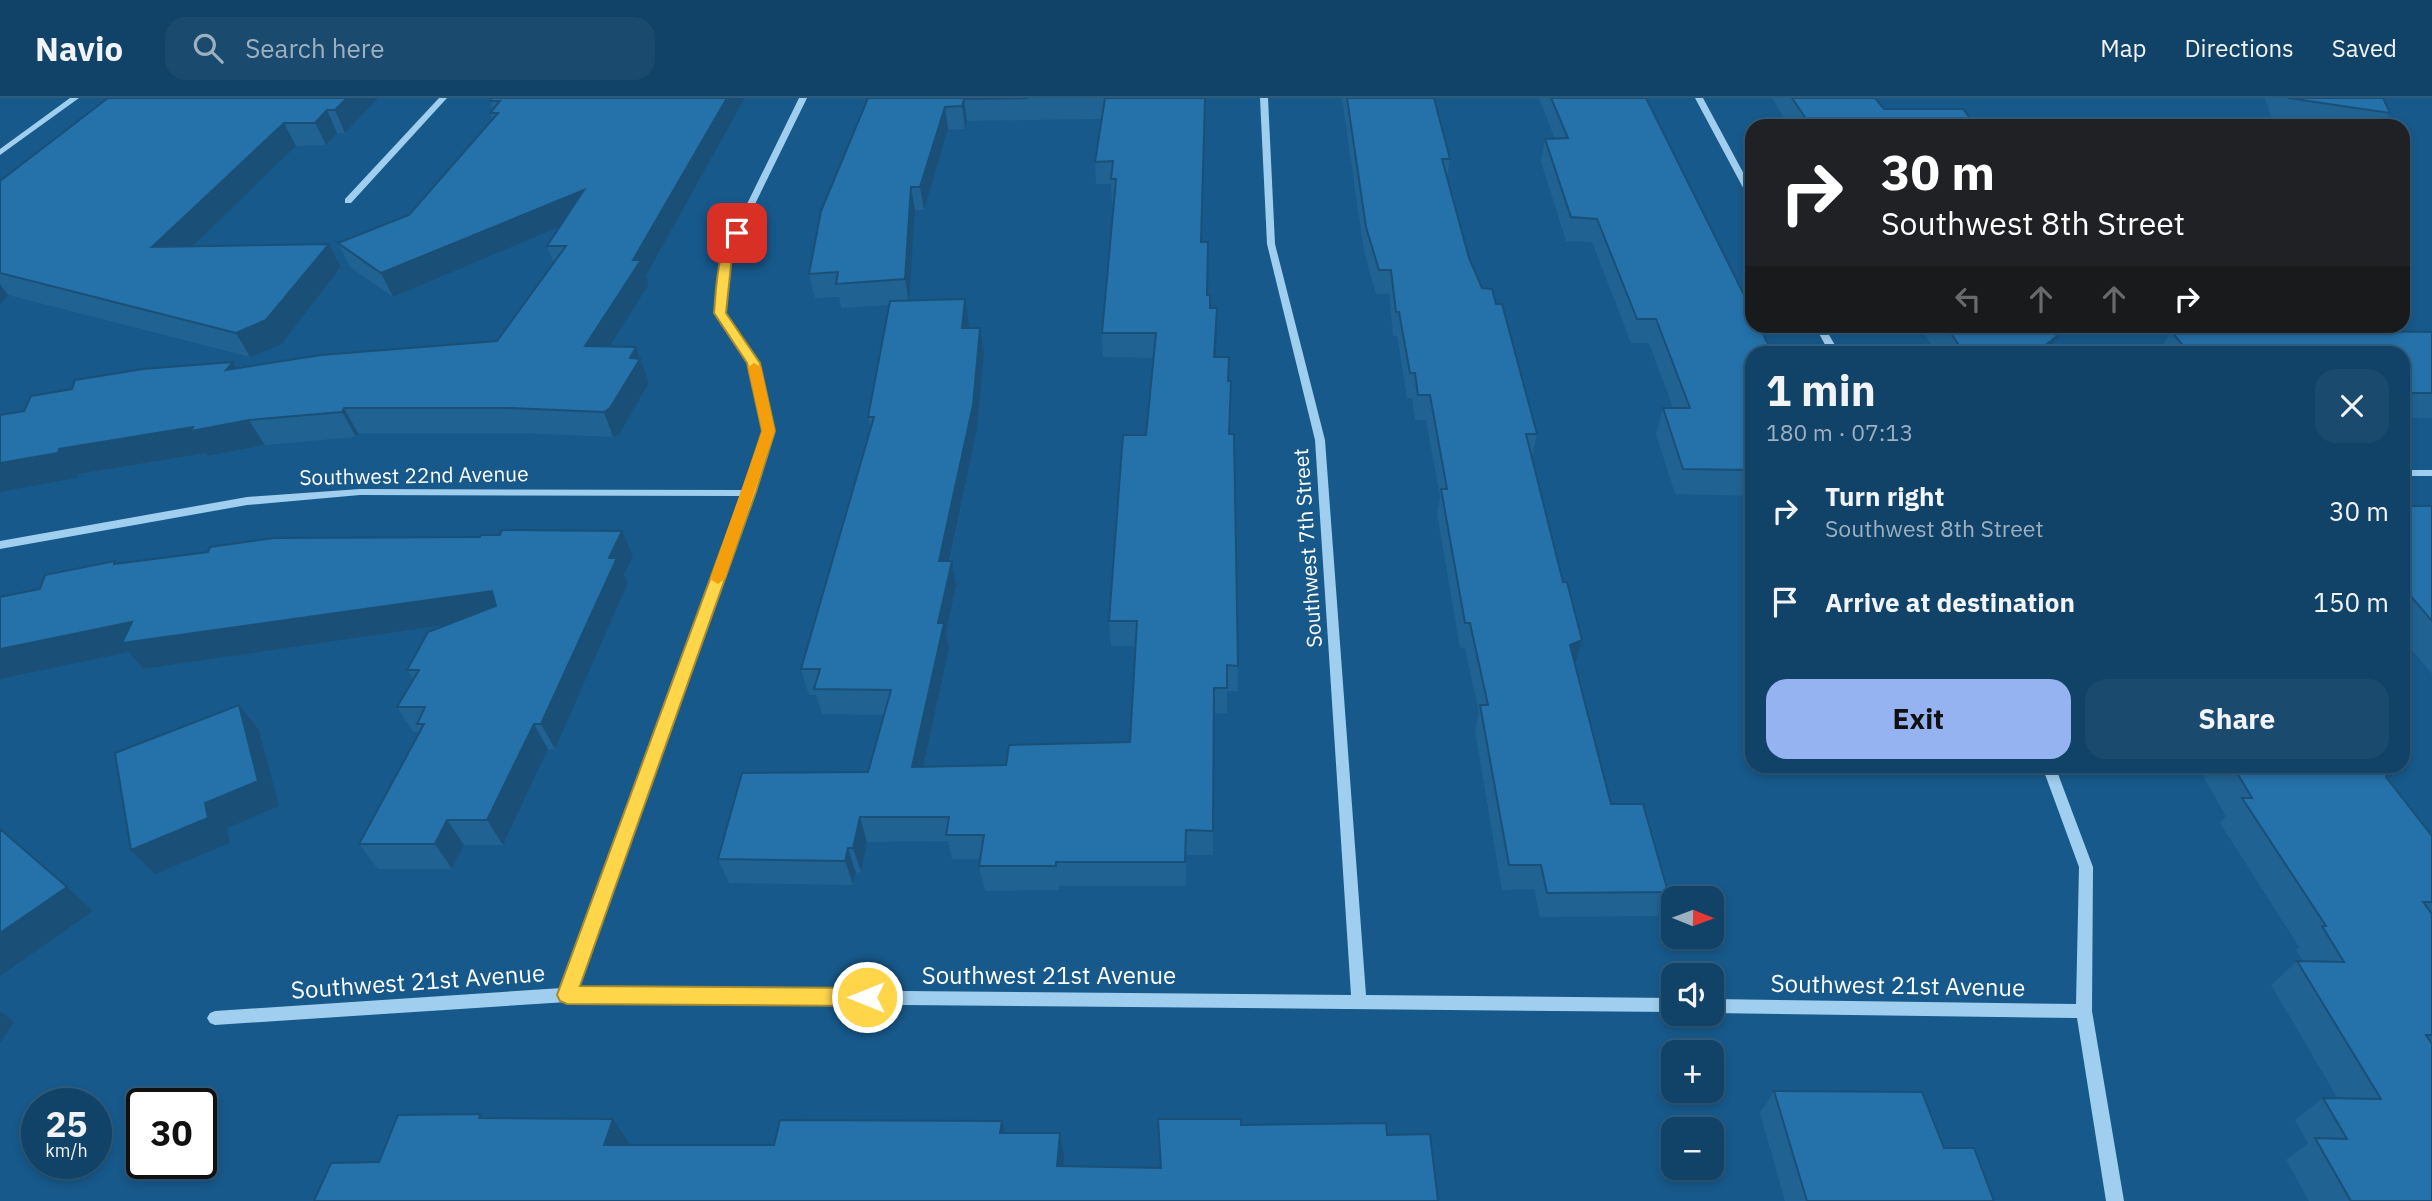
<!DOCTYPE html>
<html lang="en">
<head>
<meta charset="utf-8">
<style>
	body { margin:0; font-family:"IBM Plex Sans",sans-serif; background:#1a4a6e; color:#f1f3f6; height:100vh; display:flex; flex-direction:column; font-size:26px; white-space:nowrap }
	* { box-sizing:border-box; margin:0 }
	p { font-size:23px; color:#9cb0c0 }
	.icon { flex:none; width:38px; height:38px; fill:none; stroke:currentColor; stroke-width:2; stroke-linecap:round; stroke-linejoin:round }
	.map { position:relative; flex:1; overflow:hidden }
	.details { position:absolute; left:1745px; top:248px; width:665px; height:427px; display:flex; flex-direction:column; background:#114368; border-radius:21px; box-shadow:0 4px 10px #0003,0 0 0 2px #305c7c }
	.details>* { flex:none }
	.banner { position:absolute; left:1745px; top:21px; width:665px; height:214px; border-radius:21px; box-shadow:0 4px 10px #0003,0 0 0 2px #305c7c; background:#202124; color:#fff; overflow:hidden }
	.needle { width:46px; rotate:91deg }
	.tools { position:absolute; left:1661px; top:788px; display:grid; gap:14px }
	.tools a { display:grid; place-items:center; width:63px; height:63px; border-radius:14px; background:#114368; box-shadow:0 4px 10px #0003,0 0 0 2px #305c7c; font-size:35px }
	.speed { position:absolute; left:21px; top:990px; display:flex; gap:14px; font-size:35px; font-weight:700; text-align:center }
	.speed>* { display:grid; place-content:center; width:91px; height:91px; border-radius:50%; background:#114368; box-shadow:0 4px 10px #0003,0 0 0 2px #305c7c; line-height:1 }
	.speed small { font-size:18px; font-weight:400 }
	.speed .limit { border:4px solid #111; border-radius:10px; background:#fff; color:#111 }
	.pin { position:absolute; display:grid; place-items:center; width:60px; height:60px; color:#fff; margin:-30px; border-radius:14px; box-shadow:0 4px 10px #0006 }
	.me { position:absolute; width:77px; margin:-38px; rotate:270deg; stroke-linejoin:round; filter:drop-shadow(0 0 5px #0008) }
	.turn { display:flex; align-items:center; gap:24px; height:147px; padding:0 21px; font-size:32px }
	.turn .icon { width:91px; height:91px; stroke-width:2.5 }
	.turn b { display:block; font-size:49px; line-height:60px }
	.lanes { display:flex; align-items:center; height:66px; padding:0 21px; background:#0003; justify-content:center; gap:35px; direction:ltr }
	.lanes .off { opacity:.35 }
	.round { display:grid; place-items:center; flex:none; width:74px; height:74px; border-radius:21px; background:#1a4a6e }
	.head { display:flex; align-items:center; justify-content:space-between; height:119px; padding:0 21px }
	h1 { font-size:42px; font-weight:800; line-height:52px }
	.primary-button { display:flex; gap:14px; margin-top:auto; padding:14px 21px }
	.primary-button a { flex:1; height:80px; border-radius:21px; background:#95b2f1; color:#111; font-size:28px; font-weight:800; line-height:80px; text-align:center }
	.primary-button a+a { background:#1a4a6e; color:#f1f3f6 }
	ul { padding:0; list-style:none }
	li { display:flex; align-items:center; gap:21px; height:91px; padding:0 21px }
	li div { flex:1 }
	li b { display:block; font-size:26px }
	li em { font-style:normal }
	header { display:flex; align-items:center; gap:42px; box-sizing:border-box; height:98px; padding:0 35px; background:#114368; border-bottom:2px solid #305c7c }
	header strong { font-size:33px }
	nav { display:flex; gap:38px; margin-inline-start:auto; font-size:24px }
	.search { width:490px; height:63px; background:#1a4a6e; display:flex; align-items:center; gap:18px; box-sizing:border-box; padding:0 24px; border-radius:21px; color:#9cb0c0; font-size:26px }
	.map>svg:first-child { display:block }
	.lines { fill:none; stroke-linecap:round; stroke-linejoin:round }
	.minor { fill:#a0ceef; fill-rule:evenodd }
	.wall { fill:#206292; fill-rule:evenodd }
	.shaded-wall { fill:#1a5077 }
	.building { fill:#2572aa; stroke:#1a5077; stroke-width:2 }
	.route { fill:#ffd54a; stroke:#a68a30; stroke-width:2 }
	.slow { fill:#f59e0b }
	.labels { text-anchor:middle; stroke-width:7; stroke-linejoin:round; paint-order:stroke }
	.street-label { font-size:21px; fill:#fff; stroke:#17598b }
	.near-street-label { font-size:24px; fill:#fff; stroke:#17598b }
</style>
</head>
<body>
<header>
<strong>Navio</strong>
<div class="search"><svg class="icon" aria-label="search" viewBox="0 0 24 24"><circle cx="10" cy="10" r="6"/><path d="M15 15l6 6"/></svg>Search here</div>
<nav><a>Map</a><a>Directions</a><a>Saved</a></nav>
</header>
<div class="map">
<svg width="2432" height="1103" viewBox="0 0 2432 1103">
	<rect width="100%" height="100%" fill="#17598b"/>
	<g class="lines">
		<!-- minor -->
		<path class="minor" d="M70 0H79L0 57V51Z
			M439 0H447L351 105H345V101Z
			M799 0H807L730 157 725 215 759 265 774 333 754 395 577 890 1351 897 1315 342 1267 146 1260 0H1268L1275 146 1325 342 1366 897 1673 900V914L567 904 215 927 210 925 207 920 210 915 215 913 562 890 742 398 360 397 247 407 0 451V443L247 399 360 391 745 392 764 333 749 265 715 215 722 157Z
			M1695 0H1703L1752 91V101L1748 99Z
			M1815 228H1824L1840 256H1830Z
			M2403 372H2432V378H2403Z
			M2042 668H2055L2093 769 2092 913 2124 1103H2106L2077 920 1712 915V901L2076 906 2079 769Z"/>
	</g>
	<!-- wall -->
	<path class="wall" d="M378 0 345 35H337L326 47 296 48 192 148 329 146 341 169 281 247 250 259 8 197 0 207V83Z
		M492 0H745L646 178 649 186 610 248 636 249 649 285 620 335 613 339 522 335H358L356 339 265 347 208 358 206 355 79 376 77 380 0 394V317L24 313 236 270 497 243 554 165 547 148 559 129 393 199 350 169 338 145 409 117 492 21 490 15 493 11 490 3Z
		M868 0H1205L1202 144 1207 197 1217 234 1215 259 1229 283H1231L1230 336 1238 568V593H1227V615H1214L1213 757H1186V788H1059V792L985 793 979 768 980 761H952L948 743 867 744 861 774 856 775 853 787 729 785 718 761 868 674 884 617 822 616 816 597H809L801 571 871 331 868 319 890 207 841 210 839 199 815 200 809 176ZM1102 21 1095 64 1096 86H1111L1112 104H1114L1102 235 1103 259 1154 260 1146 337 1109 523 1111 548H1135L1130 644 1006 667 924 668 949 550 946 535 956 488 952 463H950L977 332 984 255 968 230 969 225 909 202 915 112H924L948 31H965L967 23Z
		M1342 0H1434L1450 61 1447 80 1469 160 1482 190 1496 206 1537 336 1532 359 1563 484 1582 542 1575 566 1611 706 1668 794 1658 818 1540 819 1534 791 1502 792 1475 633 1479 615 1465 550H1460L1437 416 1440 399 1426 322H1415L1412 300H1407L1397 238H1393L1389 196H1376L1364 153Z
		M1539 0H1646L1752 256V398L1675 396 1656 336 1663 310H1673L1649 245H1631L1592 144 1566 143 1541 64 1545 41H1555Z
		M1772 0H1875L1884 11 1977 28H1789Z
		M2265 0H2383L2390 15 2382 28H2315L2272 22Z
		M1919 228H2049L2057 238 2048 256H1938Z
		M2192 231 2432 234V320H2403V256H2158L2171 233H2191Z
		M2403 408H2432V576L2403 541Z
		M633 458 624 477 628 485 555 651H548L503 747H464L452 771H378L359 746 420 634H413L397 609 413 581 407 572 448 526 143 571 129 554 0 581V499L40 491 115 463 117 466Z
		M2197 668H2388L2386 679 2432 738V1103H2309L2286 1062 2308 1045 2295 1022 2323 1000 2338 1001 2271 887 2297 863H2303L2296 852 2299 849 2220 725 2226 718Z
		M1774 993 1944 1050 1994 1103H1785L1760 1015Z"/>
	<!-- shaded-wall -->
	<path class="shaded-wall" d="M347 0H378L345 35 335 12Z
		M727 0H745L646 178 649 186 595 272 585 248 633 162Z
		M1205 0 1201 168V144Z
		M964 1 967 23 965 31 962 8Z
		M945 9 948 31 924 112 920 89Z
		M327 12 337 35 326 47 315 25Z
		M284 25 296 48 167 173 152 149Z
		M911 89 915 112 909 205 905 181Z
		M584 92 592 115 393 199 381 175Z
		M329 146 341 169 281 247 250 259 236 235Z
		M0 186 8 197 0 207Z
		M965 201 969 225 965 255 962 230Z
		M1217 210V234L1214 283V259Z
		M980 230 984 255 977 332 944 488 939 463Z
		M2057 238 2048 256H2039L2042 250Z
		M636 249 649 285 620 335 613 339 604 314 630 260Z
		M233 264 248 289 226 272Z
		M344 310 358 335 356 339 342 314Z
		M249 322 265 347 208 358 206 355 79 376 77 380 0 394V365L59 351 193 329Z
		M622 433 633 458 624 477 628 485 555 651 541 626 609 460Z
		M952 463 956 488 946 535 949 550 918 694 912 669 938 525Z
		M492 493 505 518 143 571 129 554 0 581V551L132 524Z
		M1582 542 1575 567 1570 547Z
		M239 607 259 632 279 708 227 730 230 745 155 776 131 752 205 705Z
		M534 626 548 651 503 747 487 722Z
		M860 719 867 744 861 774 853 750Z
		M447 722 464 747 452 771 435 746Z
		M848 750 856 775 853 787 845 763Z
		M67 789 93 813 0 878V835Z
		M0 913 14 924 0 945Z
		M613 1021 629 1045 621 1070 604 1047Z
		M1002 1023 1008 1046 1000 1035Z
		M1060 1035 1064 1058 1062 1091 1057 1068Z"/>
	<!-- building -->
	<path class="building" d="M108 0H347L335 12H327L315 25H284L152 149 329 146 266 222 236 235 0 175V83Z
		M492 0H727L633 162H641L585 248 636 249 630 260 640 261 610 310 604 314 510 310H344L342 314 249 322 191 333 193 329 59 351 58 355 0 365V317L24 313 31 298 72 291 75 282 143 271 233 264 226 272 321 257 497 243 566 148H547L584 92 381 175 338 145 409 117 498 15H490L500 3H490Z
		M868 0H1028L964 1 962 8 945 9 920 89H911L905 181 836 186 838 174 809 176 821 113Z
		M1105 0H1205L1201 144H1208L1207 197H1210V210H1217L1214 259H1229L1228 283H1231L1229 336H1234L1238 568 1227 567V590H1214L1213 733 1186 732 1185 764H1056V768H979L984 737H946L949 719H860L853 750H848L845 763 718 761 742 675 868 674 891 592 814 591 820 571H801L874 319H868L890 203 965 201 962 230H980L973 307 939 463H952L938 525H944L912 669 1006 667 1009 647 1130 644 1137 523H1109L1123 337H1146L1156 235H1102L1116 81H1111L1113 63 1095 64Z
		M1347 0H1434L1450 61H1442L1469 160 1482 190 1492 191 1496 206H1502L1537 336H1526L1563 484H1567L1582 542 1570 547 1611 706H1643L1668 794 1547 795 1541 767H1509L1480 607H1488L1470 525H1465L1441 391H1447L1430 297H1418L1415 275H1410L1399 214H1396L1391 172H1379L1366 129Z
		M1551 0H1646L1752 213V228H1759L1773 256H1752V372L1683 371 1663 310H1690L1656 221H1637L1597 121 1571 119 1545 41 1568 40Z
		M1792 0H1875L1884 11H1963L1977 28H1811Z
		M2288 0H2383L2390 15Z
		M1946 228H2049L2057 238 2042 250 2046 256H1965Z
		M2192 231 2432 234V295H2403V256H2190L2171 233H2194Z
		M2403 408H2432V523L2403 489Z
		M502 432 622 433 609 460H617L541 626H534L487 722H447L435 746H359L424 626H417L425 609H397L419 572H407L428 534 496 508 492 493 122 545 132 524 0 551V499L40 491 45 477 115 463 114 466 208 454 210 449 274 440 480 439 481 437H500Z
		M239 607 258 683 205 705 208 720 131 752 115 655Z
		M2233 668H2388L2386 679 2432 738V804H2423L2432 816V937H2426L2432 946V1103H2351L2315 1040 2347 1041 2323 1000 2381 1001 2297 863 2344 864 2322 828H2326L2242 700H2252Z
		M0 731 67 789 0 835Z
		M1774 993 1922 994 1944 1050H1974L1994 1103H1807Z
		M481 1016 479 1020 613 1021 604 1047H774L780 1022 1002 1023 1000 1035H1060L1057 1068 1161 1070 1158 1021H1241V1027L1386 1025 1387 1037 1430 1036 1438 1103H314L331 1065 379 1064 398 1017Z"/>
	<!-- route -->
	<path class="route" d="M737 132 743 135 732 158 726 215 760 265 775 333 756 394 580 888 867 890 874 893 877 899 874 906 867 908 567 906 560 903 557 897 742 394 762 333 747 265 714 215C716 194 717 141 737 132Z"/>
	<!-- slow -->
	<path class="slow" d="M754 265 761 269 775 333 725 481 718 486 710 481 762 333 748 269Z"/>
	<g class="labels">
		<!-- street labels -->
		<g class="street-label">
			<text transform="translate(414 378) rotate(-1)" y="7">Southwest 22nd Avenue</text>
			<text transform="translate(1308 450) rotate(-94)" y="7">Southwest 7th Street</text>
		</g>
		<!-- near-street labels -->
		<g class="near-street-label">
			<text x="1049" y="886">Southwest 21st Avenue</text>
			<text transform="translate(418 884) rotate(-4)" y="8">Southwest 21st Avenue</text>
			<text transform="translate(1898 888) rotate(1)" y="8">Southwest 21st Avenue</text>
		</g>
	</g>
</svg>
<div class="tools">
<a><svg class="needle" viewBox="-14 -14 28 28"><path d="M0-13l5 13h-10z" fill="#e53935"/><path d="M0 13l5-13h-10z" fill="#9cb0c0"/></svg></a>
<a><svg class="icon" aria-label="sound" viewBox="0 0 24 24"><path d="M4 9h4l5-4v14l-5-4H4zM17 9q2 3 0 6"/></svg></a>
<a>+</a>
<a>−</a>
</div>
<div class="speed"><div>25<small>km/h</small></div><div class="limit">30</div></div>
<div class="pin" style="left:737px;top:135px;background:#d93025"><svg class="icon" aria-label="arrive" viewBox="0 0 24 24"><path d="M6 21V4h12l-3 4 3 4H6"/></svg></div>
<svg class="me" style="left:867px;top:899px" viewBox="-20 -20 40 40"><circle r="17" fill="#ffd54a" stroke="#fff" stroke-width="3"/><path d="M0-11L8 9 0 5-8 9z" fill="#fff"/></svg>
<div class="banner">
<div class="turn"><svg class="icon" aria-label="right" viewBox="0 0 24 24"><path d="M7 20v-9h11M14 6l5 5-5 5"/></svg><div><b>30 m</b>Southwest 8th Street</div></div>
<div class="lanes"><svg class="icon off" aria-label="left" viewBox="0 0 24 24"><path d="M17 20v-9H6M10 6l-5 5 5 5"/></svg><svg class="icon off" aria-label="ahead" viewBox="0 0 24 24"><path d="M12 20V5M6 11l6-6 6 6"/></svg><svg class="icon off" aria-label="ahead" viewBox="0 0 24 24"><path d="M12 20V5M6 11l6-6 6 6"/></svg><svg class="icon" aria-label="right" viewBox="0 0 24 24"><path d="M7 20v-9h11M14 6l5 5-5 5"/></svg></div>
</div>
<section class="details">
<div class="head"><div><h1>1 min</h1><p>180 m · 07:13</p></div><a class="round"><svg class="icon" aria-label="close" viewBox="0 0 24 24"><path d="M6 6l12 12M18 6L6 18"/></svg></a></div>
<ul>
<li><svg class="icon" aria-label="right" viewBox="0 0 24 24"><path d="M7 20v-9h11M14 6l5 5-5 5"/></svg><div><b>Turn right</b><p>Southwest 8th Street</p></div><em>30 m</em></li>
<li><svg class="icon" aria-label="arrive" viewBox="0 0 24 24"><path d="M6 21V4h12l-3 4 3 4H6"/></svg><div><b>Arrive at destination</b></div><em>150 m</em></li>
</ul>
<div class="primary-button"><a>Exit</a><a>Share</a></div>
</section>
</div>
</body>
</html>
